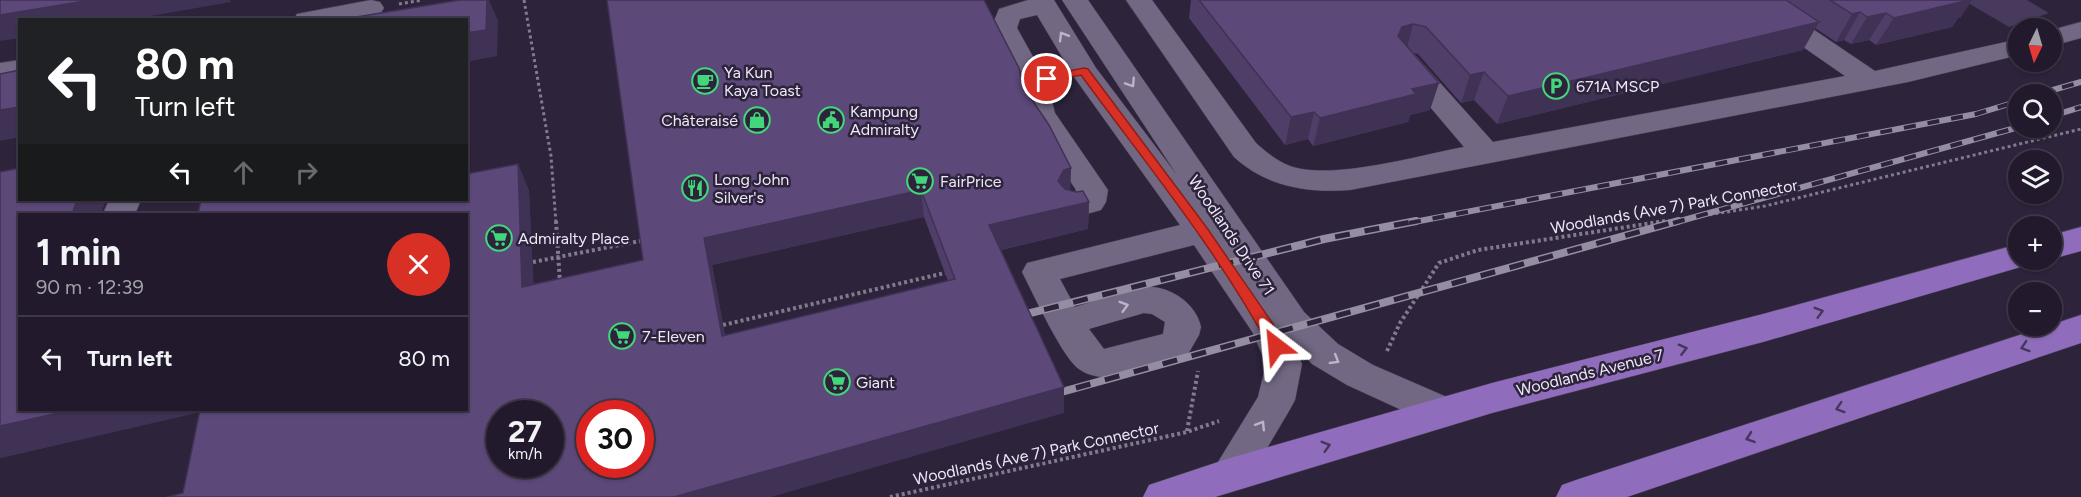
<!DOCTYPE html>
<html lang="en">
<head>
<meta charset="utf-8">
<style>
	body { margin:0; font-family:Figtree,sans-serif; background:#2a2334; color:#f1f3f6; height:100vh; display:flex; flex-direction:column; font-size:22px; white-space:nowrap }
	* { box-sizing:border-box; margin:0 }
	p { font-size:20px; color:#a2a1a9 }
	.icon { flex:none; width:33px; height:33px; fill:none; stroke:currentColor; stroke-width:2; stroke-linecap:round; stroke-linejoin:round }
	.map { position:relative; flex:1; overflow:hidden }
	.details { position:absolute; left:18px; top:213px; width:450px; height:198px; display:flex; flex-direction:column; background:#221a2c; border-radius:0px; box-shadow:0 2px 4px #0004,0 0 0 2px #3f3848 }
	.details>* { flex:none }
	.guide { position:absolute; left:18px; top:18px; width:450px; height:183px; border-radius:0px; box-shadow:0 2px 4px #0004,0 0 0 2px #3f3848; background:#202124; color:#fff; overflow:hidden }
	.needle { width:39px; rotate:185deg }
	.tools { position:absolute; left:2008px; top:18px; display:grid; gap:12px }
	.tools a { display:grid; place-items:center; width:54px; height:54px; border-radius:50%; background:#221a2c; box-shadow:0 2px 4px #0004,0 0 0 2px #3f3848; font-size:30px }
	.speed { position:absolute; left:486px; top:400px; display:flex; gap:12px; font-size:30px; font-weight:700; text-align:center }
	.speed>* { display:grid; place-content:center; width:78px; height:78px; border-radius:50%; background:#221a2c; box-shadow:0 2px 4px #0004,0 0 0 2px #3f3848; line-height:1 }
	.speed small { font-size:15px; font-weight:400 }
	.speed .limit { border:9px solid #d22; background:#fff; color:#111 }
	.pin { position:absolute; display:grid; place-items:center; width:51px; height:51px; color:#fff; margin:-26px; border:3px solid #fff; border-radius:50%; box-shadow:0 2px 6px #0007 }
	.me { position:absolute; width:66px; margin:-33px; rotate:331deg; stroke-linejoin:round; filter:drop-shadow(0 0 4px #0008) }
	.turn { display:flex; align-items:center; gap:21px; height:126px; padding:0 18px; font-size:27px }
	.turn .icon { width:78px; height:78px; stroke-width:2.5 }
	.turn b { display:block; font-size:42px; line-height:51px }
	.lanes { display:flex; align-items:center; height:57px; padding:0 18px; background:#0003; justify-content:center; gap:30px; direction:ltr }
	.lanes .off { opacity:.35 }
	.round { display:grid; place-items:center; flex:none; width:63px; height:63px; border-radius:32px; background:#2a2334 }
	.headline { display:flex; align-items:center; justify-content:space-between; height:102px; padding:0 18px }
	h1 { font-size:36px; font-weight:700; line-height:45px }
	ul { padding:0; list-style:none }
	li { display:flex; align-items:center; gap:18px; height:84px; padding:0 18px; border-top:2px solid #3f3848 }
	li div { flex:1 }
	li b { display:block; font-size:22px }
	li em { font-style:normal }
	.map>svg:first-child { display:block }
	.green { fill:#483a5c }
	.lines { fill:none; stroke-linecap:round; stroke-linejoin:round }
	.minor-casing { stroke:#494155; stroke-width:1 }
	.major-casing { stroke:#494155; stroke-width:1 }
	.path-far1 { stroke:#827a8f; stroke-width:3; stroke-dasharray:3 3; stroke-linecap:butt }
	.path { stroke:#827a8f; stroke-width:4; stroke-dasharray:3 3; stroke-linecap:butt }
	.minor { fill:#726883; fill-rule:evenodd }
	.major { fill:#8f6dbc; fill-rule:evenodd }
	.rail-far1-casing { stroke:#958da1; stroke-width:6 }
	.rail-casing { stroke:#958da1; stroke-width:8 }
	.rail-far1 { stroke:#2d233b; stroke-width:4; stroke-dasharray:12; stroke-linecap:butt }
	.rail { stroke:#2d233b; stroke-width:5; stroke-dasharray:15; stroke-linecap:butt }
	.path-bridge { stroke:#827a8f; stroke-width:4; stroke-dasharray:3 3; stroke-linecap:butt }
	.wall { fill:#4f3e68; fill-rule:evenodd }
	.shaded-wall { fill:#403255 }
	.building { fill:#5c4879; stroke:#403255; stroke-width:1.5; fill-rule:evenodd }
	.oneway { stroke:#bcb4c9 }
	.oneway2 { stroke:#46365b }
	.route { fill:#d93025; stroke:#8d1f18; stroke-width:1.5 }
	.labels { text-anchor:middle; stroke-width:5; stroke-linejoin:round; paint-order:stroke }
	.poi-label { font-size:16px; fill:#ede7f7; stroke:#2d233b; text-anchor:start }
	.street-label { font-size:16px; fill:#ede7f7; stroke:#2d233b }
</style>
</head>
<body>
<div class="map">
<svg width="2081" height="497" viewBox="0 0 2081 497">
	<rect width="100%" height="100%" fill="#2d233b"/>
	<!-- green -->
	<path class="green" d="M1963 0H2027L2049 13 2009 27Z"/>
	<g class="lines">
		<!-- minor casing -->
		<g class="minor-casing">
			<path id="minor" d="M371 0 380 2 384 8 380 14 352 20H293L297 14Z
				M1028 0H1054L1096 68 1177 175 1062 0H1088L1304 312 1338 344 1373 365 1456 401 1462 412 1456 423 1443 427 1430 423 1347 385 1312 364 1293 344 1302 364 1295 400 1289 411 1244 487 1230 492 1216 487 1210 475 1258 397 1266 364 1253 333 1194 245 1060 279 1075 307C1096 301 1123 289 1144 287 1169 285 1196 303 1201 327L1199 335 1188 354 1110 377C1101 378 1086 375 1079 369 1062 357 1033 293 1022 272L1027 263 1180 225 1074 77 1037 15 1020 19 1017 28 1047 82 1055 113 1108 190 1106 202 1101 210 1076 217 1065 214 1060 206 1065 198 1075 195 1076 190 1026 113 1019 82 991 28 999 9ZM1144 313 1152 314 1165 322 1163 334 1104 349 1089 329Z
				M1126 0H1152L1256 143C1266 152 1277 161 1290 166 1332 181 1420 155 1464 147L1392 62 1396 56 1406 54 1416 56 1493 142 1845 76 1744 6 1740 0H1770L1875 71 2019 39V55L1908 82 1350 190C1307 193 1267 187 1234 157Z
				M2081 22V38L2052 46V30Z
				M20 60V77L0 81V63Z
				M109 200H141L135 214H103Z"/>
		</g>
		<!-- major casing -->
		<g class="major-casing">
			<path id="major" d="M2081 227V251L2052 259V235Z
				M2019 244V260H2034L2031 264 1763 342 1492 413 1215 497H1143L1149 485 1230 458 1492 383 1763 314Z
				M2081 315V343L1627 497H1556L1562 485 1576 480Z"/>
		</g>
		<!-- path-far1 -->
		<path class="path-far1" d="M524 0 551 156 556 223
			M399 4 422 0
			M1656 223 1765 206 2081 129"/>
		<!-- path -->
		<path class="path" d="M556 221 560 283
			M723 325 949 272
			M1387 351 1400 323 1439 263 1478 250 1665 221
			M1187 431 1198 371
			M890 497 1187 432 1219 421"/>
		<!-- minor -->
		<use href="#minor" class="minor"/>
		<!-- major -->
		<use href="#major" class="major"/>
		<!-- rail-far1 casing -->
		<g class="rail-far1-casing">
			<path id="rail-far1" d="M2039 94 2081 82
				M2052 116 2081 107
				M1409 223 1976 114 2019 101
				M1673 223 2019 127"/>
		</g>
		<!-- rail casing -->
		<g class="rail-casing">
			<path id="rail" d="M1015 317 1324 239 1416 221
				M1047 396 1678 221"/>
		</g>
		<!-- rail-far1 -->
		<use href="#rail-far1" class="rail-far1"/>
		<!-- rail -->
		<use href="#rail" class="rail"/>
		<!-- path-bridge -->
		<path class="path-bridge" d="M533 262 645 240"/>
	</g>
	<!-- wall -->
	<path class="wall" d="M1191 0H1972L1960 18H1958L1952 27 1876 45 1869 40 1851 44 1844 40 1836 42 1815 28 1803 50 1497 124 1474 100 1461 103 1418 54 1413 53 1430 110 1410 115 1408 122 1313 146 1308 139 1285 145 1189 18Z
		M1024 88 1071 168 1070 191 1089 202 1088 229 1001 250 1064 387V413L183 493 199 412 0 458V172L20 200H106L20 410 466 200 518 164 529 191 533 284 643 260ZM924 217 948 281 725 335 712 265Z"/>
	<!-- shaded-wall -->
	<path class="shaded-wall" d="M91 0H230L231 2 128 20H20V38L0 41V15Z
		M487 0H489L498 21 497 56 466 62V33Z
		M1959 0H1972L1960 18H1958L1952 27 1876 45 1894 18Z
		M1860 12 1844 40 1836 42 1852 14Z
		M1886 13 1869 40 1851 44 1867 17Z
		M1819 22 1803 50 1497 124 1508 96Z
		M1413 24 1406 52 1398 36 1402 27Z
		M1484 72 1474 100 1461 103 1470 75Z
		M1439 83 1430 110 1410 115 1408 122 1313 146 1320 118 1412 89Z
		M20 107V137L0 141V110Z
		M1314 112 1308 139 1285 145 1291 117Z
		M518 164 529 191 535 314 522 287Z
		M1071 168 1070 194 1063 197 1058 181 1064 170Z
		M921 190 924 217 712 265 730 362 722 336 704 238Z
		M77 200H106L101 213 102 214H72Z
		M1089 202 1088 229 991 252 989 225Z
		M1064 387V413L771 497H674Z
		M72 410H210L0 458V426Z"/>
	<!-- building -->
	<path class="building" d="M0 0H91L0 15Z
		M460 0H487L486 30 466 33V20H338Z
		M607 0H984L1019 68 1024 88 1049 125 1071 168 1064 170 1058 181 1065 189 1076 192 1083 191 1089 202 989 225 1064 387 674 497H167L183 493 200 410H466V214H198L201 200H466V174L518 164 522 287 643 260ZM921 190 955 279 722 336 704 238ZM500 414H550V465H500ZM590 414H640V465H590Z
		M1199 0H1786L1819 22 1508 96 1484 72 1470 75 1426 27 1413 24 1402 27 1398 36 1439 83 1412 89 1416 94 1320 118 1314 112 1291 117Z
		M1830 0H1969L1894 18 1886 13 1867 17 1860 12 1852 14Z
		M20 70V107L0 110V74Z
		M20 168V200H77L72 214H20V410H72L0 426V172Z"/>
	<!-- one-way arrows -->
	<defs><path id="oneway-chevron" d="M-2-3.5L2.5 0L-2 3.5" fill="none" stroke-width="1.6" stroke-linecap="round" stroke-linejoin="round" transform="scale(1.5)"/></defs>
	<g class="oneway">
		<use href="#oneway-chevron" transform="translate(1063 36) rotate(-121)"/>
		<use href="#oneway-chevron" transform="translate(1131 83) rotate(57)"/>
		<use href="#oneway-chevron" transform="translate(1124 306) rotate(-16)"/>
		<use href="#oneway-chevron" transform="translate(1335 360) rotate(31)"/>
		<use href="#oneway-chevron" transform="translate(1261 425) rotate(-58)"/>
	</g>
	<g class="oneway2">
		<use href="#oneway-chevron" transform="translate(1819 312) rotate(-16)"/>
		<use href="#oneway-chevron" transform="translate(2025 347) rotate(162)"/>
		<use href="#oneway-chevron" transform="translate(1683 349) rotate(-14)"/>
		<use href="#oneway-chevron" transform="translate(1840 408) rotate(162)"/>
		<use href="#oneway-chevron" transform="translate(1750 438) rotate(161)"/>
		<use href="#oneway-chevron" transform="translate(1326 446) rotate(-16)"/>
	</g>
	<!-- route -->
	<path class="route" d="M1084 68 1088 69 1207 228 1273 324 1284 346 1281 350H1271C1219 252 1146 164 1081 75L1047 82 1041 79 1043 76Z"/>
	<!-- icons -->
	<defs>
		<g id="cafe-ring" transform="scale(1.35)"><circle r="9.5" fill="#2d233b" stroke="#42d77b" stroke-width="1.5"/><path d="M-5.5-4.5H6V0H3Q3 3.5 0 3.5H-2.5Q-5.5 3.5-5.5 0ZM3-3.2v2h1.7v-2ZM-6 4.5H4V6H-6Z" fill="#42d77b"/></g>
		<g id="parking-ring" transform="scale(1.35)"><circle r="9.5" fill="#2d233b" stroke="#42d77b" stroke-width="1.5"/><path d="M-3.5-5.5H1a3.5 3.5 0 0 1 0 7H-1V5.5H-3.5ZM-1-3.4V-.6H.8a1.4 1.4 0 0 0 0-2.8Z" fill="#42d77b"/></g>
		<g id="shop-ring" transform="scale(1.35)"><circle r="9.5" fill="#2d233b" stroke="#42d77b" stroke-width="1.5"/><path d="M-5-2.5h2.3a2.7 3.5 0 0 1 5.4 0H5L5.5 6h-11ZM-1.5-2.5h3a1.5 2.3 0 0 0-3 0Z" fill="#42d77b"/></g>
		<g id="civic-ring" transform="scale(1.35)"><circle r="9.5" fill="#2d233b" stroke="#42d77b" stroke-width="1.5"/><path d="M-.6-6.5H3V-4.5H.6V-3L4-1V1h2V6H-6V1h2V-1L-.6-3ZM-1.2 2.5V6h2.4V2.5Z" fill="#42d77b"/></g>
		<g id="supermarket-ring" transform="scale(1.35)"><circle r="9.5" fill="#2d233b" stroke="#42d77b" stroke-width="1.5"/><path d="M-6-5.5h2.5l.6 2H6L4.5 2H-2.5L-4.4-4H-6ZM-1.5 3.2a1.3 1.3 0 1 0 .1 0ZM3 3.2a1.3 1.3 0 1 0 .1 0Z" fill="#42d77b"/></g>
		<g id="restaurant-ring" transform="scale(1.35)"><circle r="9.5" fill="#2d233b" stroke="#42d77b" stroke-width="1.5"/><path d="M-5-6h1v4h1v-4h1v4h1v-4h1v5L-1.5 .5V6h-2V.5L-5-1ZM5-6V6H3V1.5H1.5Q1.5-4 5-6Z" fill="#42d77b"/></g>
	</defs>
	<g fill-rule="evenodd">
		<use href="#cafe-ring" x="705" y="81"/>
		<use href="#parking-ring" x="1556" y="86"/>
		<use href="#shop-ring" x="757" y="120"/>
		<use href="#civic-ring" x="831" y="120"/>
		<use href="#supermarket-ring" x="920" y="181"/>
		<use href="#restaurant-ring" x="695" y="188"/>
		<use href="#supermarket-ring" x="499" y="238"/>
		<use href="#supermarket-ring" x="622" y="336"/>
		<use href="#supermarket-ring" x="837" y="382"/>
	</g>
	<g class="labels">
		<!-- poi labels -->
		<g class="poi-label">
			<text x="724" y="78">Ya Kun<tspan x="724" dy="18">Kaya Toast</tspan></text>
			<text x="1576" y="92">671A MSCP</text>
			<text x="850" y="117">Kampung<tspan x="850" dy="18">Admiralty</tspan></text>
			<text x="738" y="126" text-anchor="end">Châteraisé</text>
			<text x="714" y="185">Long John<tspan x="714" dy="18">Silver's</tspan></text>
			<text x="940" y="187">FairPrice</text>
			<text x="518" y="244">Admiralty Place</text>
			<text x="642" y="342">7-Eleven</text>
			<text x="856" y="388">Giant</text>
		</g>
		<!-- street labels -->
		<g class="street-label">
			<text transform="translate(1674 206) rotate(-10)" y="6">Woodlands (Ave 7) Park Connector</text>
			<text transform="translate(1232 235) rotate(56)" y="6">Woodlands Drive 71</text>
			<text transform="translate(1590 372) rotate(-14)" y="6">Woodlands Avenue 7</text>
			<text transform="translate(1036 453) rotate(-12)" y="6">Woodlands (Ave 7) Park Connector</text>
		</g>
	</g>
</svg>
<div class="tools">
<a><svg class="needle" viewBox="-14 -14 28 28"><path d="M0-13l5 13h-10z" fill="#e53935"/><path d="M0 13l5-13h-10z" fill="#a2a1a9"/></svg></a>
<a><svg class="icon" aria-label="search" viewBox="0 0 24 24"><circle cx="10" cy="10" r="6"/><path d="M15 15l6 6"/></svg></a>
<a><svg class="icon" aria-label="layers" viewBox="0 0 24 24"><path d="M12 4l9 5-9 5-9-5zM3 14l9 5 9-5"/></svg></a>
<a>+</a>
<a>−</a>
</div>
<div class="speed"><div>27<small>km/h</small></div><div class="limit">30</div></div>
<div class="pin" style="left:1047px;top:79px;background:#d93025"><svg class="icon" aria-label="arrive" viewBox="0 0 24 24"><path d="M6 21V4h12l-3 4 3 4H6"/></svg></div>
<svg class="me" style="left:1276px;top:346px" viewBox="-20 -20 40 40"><path d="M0-17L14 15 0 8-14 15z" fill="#d93025" stroke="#fff" stroke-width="4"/></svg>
<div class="guide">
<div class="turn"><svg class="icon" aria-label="left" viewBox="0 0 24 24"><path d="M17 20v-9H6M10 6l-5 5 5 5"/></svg><div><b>80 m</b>Turn left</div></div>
<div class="lanes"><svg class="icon" aria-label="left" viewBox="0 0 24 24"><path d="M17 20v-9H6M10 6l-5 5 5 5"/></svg><svg class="icon off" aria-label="ahead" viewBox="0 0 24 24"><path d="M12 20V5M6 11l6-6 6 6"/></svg><svg class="icon off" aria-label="right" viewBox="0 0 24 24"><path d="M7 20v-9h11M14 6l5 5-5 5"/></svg></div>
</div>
<section class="details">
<div class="headline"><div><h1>1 min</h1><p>90 m · 12:39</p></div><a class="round" style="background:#d93025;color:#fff"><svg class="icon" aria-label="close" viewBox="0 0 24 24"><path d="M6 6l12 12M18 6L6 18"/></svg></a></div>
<ul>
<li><svg class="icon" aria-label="left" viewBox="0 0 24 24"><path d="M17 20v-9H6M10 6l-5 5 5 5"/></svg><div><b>Turn left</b></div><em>80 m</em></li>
</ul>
</section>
</div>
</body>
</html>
